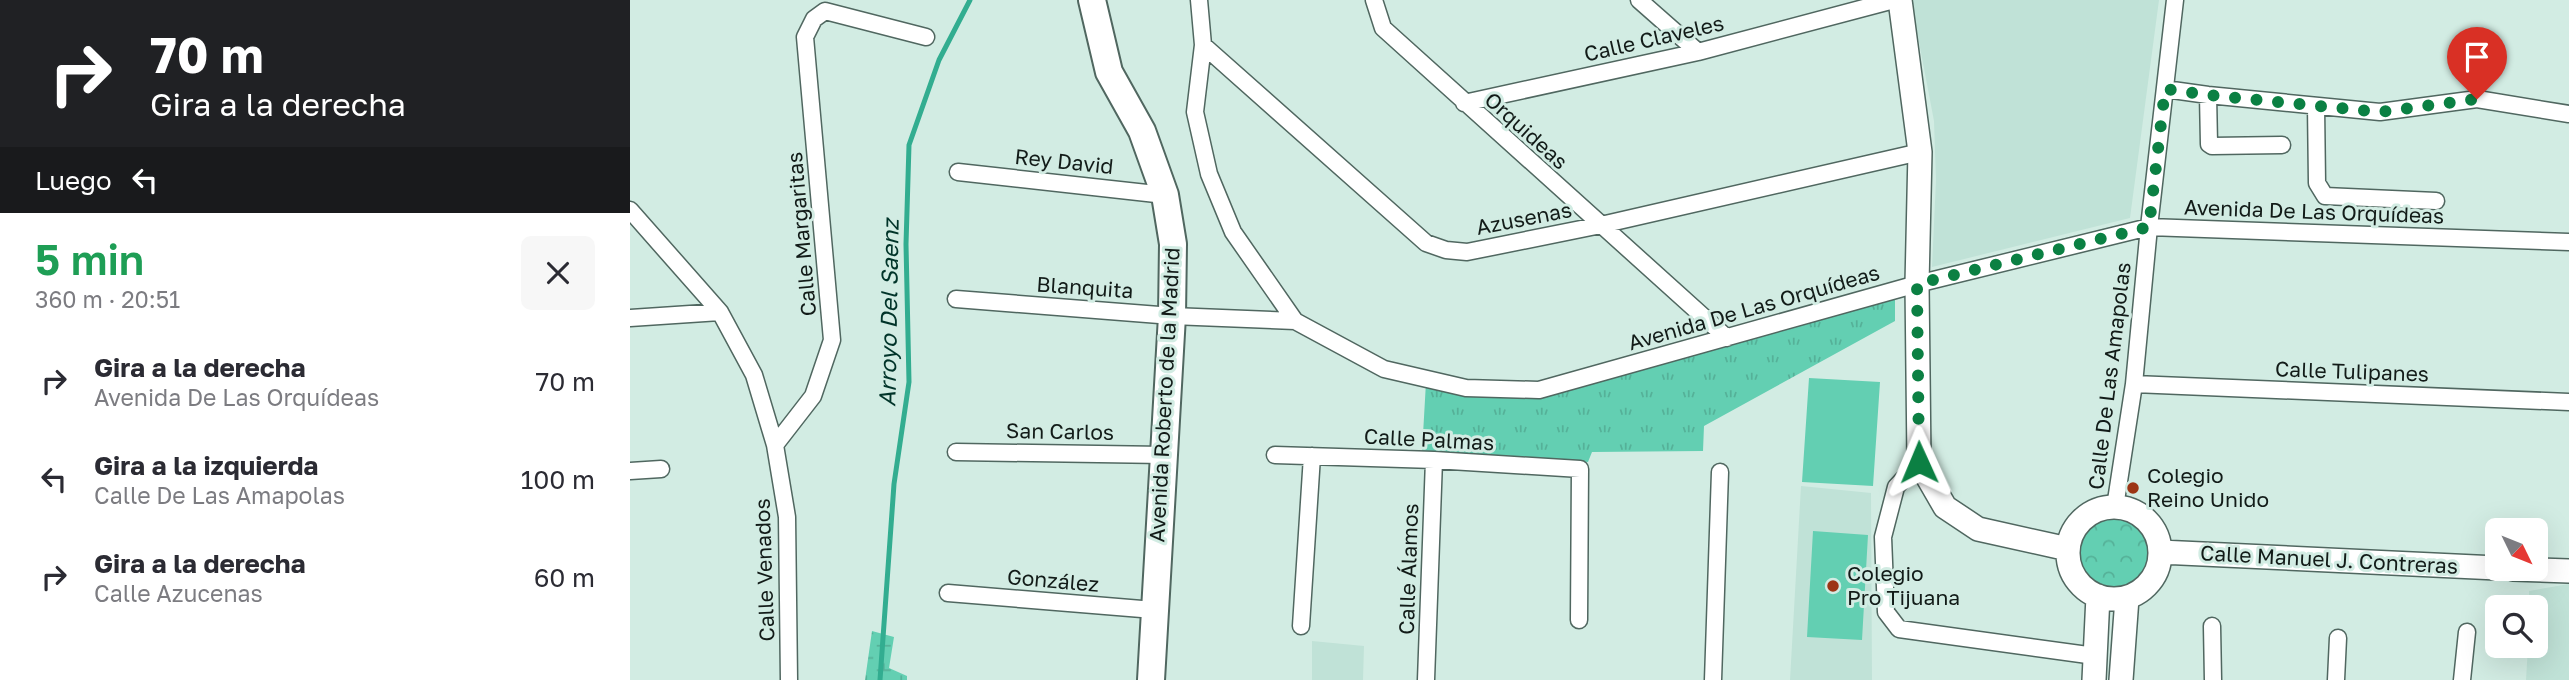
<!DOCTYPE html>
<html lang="es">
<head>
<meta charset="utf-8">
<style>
	body { margin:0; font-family:"Golos Text",sans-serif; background:#f7f7f7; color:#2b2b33; height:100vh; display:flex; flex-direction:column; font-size:26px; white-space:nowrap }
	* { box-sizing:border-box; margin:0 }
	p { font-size:23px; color:#7c7c81 }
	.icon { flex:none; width:38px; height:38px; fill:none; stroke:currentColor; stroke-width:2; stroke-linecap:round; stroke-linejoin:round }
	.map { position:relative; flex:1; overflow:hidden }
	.side { display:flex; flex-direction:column; background:#fff; width:630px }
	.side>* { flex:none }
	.banner { background:#202124; color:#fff; overflow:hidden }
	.needle { width:46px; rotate:133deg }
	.fabs { position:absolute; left:1855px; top:518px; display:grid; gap:14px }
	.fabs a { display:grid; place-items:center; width:63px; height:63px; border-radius:10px; background:#fff; box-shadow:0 7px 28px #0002; font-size:35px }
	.pin { position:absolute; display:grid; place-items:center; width:60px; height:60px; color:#fff; margin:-72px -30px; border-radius:50% 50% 50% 0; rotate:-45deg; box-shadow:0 0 7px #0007 }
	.pin .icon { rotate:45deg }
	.me { position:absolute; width:77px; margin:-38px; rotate:359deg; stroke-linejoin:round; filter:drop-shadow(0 0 5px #0008) }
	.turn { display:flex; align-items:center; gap:24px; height:147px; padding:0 35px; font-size:32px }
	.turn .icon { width:91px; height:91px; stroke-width:2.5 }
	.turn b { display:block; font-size:49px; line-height:60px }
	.then { display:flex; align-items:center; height:66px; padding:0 35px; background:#0003; gap:14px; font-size:26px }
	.round { display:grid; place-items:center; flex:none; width:74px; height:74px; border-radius:10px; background:#f7f7f7 }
	.headline { display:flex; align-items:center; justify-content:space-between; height:119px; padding:0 35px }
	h1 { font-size:42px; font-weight:600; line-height:52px; color:#1e9e55 }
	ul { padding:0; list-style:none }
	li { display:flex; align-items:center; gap:21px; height:98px; padding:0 35px }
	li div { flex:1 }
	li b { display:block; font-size:26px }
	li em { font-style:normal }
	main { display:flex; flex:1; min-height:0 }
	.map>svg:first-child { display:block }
	.built { fill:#c0e2d7 }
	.grass { fill:url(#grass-tufts) }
	.forest { fill:url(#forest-crowns) }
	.wetland { fill:url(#wetland-marsh) }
	.pitch { fill:#63cfb2 }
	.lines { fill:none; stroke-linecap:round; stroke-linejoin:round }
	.stream { stroke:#32ad90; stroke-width:5 }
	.street-casing { stroke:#506760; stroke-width:19 }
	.secondary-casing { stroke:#506760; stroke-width:26 }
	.primary-casing { stroke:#506760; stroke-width:30 }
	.street { stroke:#fff; stroke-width:16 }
	.secondary { stroke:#fff; stroke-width:23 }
	.primary { stroke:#fff; stroke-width:26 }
	.route { stroke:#0b8043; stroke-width:12; stroke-dasharray:0 21.6 }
	.poi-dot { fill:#9c3515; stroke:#d2ece3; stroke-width:2.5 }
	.labels { text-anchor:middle; stroke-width:6; stroke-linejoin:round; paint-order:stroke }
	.street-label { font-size:21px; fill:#121b18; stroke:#d2ece3 }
	.poi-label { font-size:21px; fill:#121b18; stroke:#d2ece3; text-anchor:start }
	.water-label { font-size:23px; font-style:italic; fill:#003429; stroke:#d2ece3 }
</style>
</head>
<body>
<main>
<section class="side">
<div class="banner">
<div class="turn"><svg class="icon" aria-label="right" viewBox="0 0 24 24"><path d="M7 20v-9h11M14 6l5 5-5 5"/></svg><div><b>70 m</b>Gira a la derecha</div></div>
<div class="then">Luego<svg class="icon" aria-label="left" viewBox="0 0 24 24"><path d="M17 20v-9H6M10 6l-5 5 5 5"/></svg></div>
</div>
<div class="headline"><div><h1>5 min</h1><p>360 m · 20:51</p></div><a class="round"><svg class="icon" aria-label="close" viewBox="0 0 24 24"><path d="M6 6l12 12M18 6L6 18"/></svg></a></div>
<ul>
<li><svg class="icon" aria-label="right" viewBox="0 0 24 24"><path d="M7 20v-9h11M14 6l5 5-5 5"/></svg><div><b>Gira a la derecha</b><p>Avenida De Las Orquídeas</p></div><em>70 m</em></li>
<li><svg class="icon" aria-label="left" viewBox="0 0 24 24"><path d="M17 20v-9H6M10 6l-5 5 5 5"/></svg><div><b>Gira a la izquierda</b><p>Calle De Las Amapolas</p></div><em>100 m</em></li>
<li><svg class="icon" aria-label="right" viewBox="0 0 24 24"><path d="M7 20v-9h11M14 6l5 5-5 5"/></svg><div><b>Gira a la derecha</b><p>Calle Azucenas</p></div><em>60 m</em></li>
</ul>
</section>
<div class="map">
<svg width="1939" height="680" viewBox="0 0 1939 680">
	<defs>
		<pattern id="grass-tufts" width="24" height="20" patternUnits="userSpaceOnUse" patternTransform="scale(1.75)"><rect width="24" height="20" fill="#63cfb2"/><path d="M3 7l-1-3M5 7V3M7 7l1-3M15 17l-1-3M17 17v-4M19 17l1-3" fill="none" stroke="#55b198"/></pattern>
		<pattern id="forest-crowns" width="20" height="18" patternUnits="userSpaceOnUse" patternTransform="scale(1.75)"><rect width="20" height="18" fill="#63cfb2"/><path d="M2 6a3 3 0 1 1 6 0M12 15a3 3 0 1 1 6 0" fill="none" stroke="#55b198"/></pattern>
		<pattern id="wetland-marsh" width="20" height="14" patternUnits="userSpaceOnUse" patternTransform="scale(1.75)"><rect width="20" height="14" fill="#63cfb2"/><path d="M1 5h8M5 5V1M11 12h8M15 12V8" fill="none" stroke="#55b198"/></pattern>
	</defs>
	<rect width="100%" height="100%" fill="#d2ece3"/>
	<!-- built -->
	<path class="built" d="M1281 0H1529L1500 218 1302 267 1306 180 1304 121Z
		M1171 486 1241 493 1242 680H1160Z
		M1939 584V680H1896L1898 646H1906V607H1899V591Z
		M682 641 734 646 733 680H682Z"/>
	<!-- grass -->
	<path class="grass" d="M1265 294V321L1074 426 1073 451 962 452 958 462 792 452 796 382 904 389Z"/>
	<!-- forest -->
	<path class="forest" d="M1447 554a36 36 0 1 1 72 0a36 36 0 1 1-72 0Z"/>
	<!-- wetland -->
	<path class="wetland" d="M242 631 264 637 259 668 277 676V680H235Z"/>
	<!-- pitch -->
	<path class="pitch" d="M1179 378 1250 382 1243 486 1172 482Z
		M1183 531 1238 535 1232 640 1177 637Z"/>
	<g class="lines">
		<!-- stream -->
		<path class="stream" d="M250 680 264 484 279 382 276 244 279 145 309 60 340 0"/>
		<!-- street casing -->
		<g class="street-casing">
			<path id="street" d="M569 0 573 45 565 112 579 174 603 232 665 321
				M744 0 753 28 1097 338
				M1009 0 1068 52
				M573 45 796 243 816 250 837 252 971 225 1290 152
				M1535 89 1578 95 1750 112 1847 99 1939 114
				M1578 95 1579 144 1582 146 1652 145
				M834 103 1068 52 1264 0
				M1686 106 1687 183 1695 196 1806 201
				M328 172 535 195
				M0 210 90 312 124 375 145 445 157 517 159 680
				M326 299 542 316 665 321 754 369 836 388 909 390 1287 284 1519 227 1939 242
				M0 318 90 312
				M1504 384 1939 402
				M145 445 183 396 202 340 175 37 184 19 195 11 296 37
				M326 452 534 455
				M645 455 804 460 950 469 949 620
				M1289 462 1266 487 1253 537 1256 612 1269 629 1465 656
				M0 471 31 469
				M1485 507 1504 384 1519 227 1545 0
				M318 593 524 610
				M671 626 682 456
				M1582 626 1583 680
				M796 680 804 460
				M1083 680 1090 472
				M1706 680 1708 638
				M1832 680 1837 632"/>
		</g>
		<!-- secondary casing -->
		<g class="secondary-casing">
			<path id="secondary" d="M1270 0 1290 152 1287 284 1289 462 1315 507 1348 529 1438 549
				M1438 553a46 46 0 1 1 92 0a46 46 0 1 1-92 0Z
				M1530 552 1867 568
				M1883 569 1939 571
				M1464 680 1468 596
				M1491 680 1497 598"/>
		</g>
		<!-- primary casing -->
		<g class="primary-casing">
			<path id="primary" d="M462 0 479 72 512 131 535 195 543 244 542 316 521 680"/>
		</g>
		<!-- street -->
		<use href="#street" class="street"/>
		<!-- secondary -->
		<use href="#secondary" class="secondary"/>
		<!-- primary -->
		<use href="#primary" class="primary"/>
	</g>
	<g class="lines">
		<!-- route -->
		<path class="route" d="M1289 462 1287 284 1519 227 1535 89 1578 95 1750 112 1847 99"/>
	</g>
	<!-- markers -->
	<g class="poi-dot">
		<circle cx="1503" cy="488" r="7"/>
		<circle cx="1203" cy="586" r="7"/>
	</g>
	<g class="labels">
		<!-- street labels -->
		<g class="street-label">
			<text transform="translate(1024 39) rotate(-13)" y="7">Calle Claveles</text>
			<text transform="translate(896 131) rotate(42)" y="7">Orquideas</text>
			<text transform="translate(434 162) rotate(6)" y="7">Rey David</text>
			<text transform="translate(1684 212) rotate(2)" y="7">Avenida De Las Orquídeas</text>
			<text transform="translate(894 219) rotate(-11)" y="7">Azusenas</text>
			<text transform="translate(172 234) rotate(-95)" y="7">Calle Margaritas</text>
			<text transform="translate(455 288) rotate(4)" y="7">Blanquita</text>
			<text transform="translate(1124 308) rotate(-16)" y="7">Avenida De Las Orquídeas</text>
			<text transform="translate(1722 372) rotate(2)" y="7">Calle Tulipanes</text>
			<text transform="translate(1480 376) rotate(-83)" y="7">Calle De Las Amapolas</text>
			<text transform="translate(535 395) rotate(-87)" y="7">Avenida Roberto de la Madrid</text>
			<text transform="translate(430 432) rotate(1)" y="7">San Carlos</text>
			<text transform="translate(799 440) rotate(3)" y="7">Calle Palmas</text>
			<text transform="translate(1699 560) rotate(3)" y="7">Calle Manuel J. Contreras</text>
			<text transform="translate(779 569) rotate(-88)" y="7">Calle Álamos</text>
			<text transform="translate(135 570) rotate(-92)" y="7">Calle Venados</text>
			<text transform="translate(423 581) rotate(5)" y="7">González</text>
		</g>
		<!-- poi labels -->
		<g class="poi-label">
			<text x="1517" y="483">Colegio<tspan x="1517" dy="24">Reino Unido</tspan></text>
			<text x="1217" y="581">Colegio<tspan x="1217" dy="24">Pro Tijuana</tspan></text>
		</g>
		<!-- water labels -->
		<g class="water-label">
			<text transform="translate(259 313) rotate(-89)" y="8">Arroyo Del Saenz</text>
		</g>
	</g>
</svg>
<div class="fabs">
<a><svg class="needle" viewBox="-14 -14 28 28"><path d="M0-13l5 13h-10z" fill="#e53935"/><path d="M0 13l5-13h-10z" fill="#7c7c81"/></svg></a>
<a><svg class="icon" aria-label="search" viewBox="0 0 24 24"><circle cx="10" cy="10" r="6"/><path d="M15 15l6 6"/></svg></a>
</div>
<div class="pin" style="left:1847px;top:99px;background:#d93025"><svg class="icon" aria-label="arrive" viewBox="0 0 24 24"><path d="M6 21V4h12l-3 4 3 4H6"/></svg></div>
<svg class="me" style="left:1289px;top:462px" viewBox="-20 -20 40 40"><path d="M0-17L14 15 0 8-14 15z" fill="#0b8043" stroke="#fff" stroke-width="4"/></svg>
</div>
</main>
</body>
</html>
